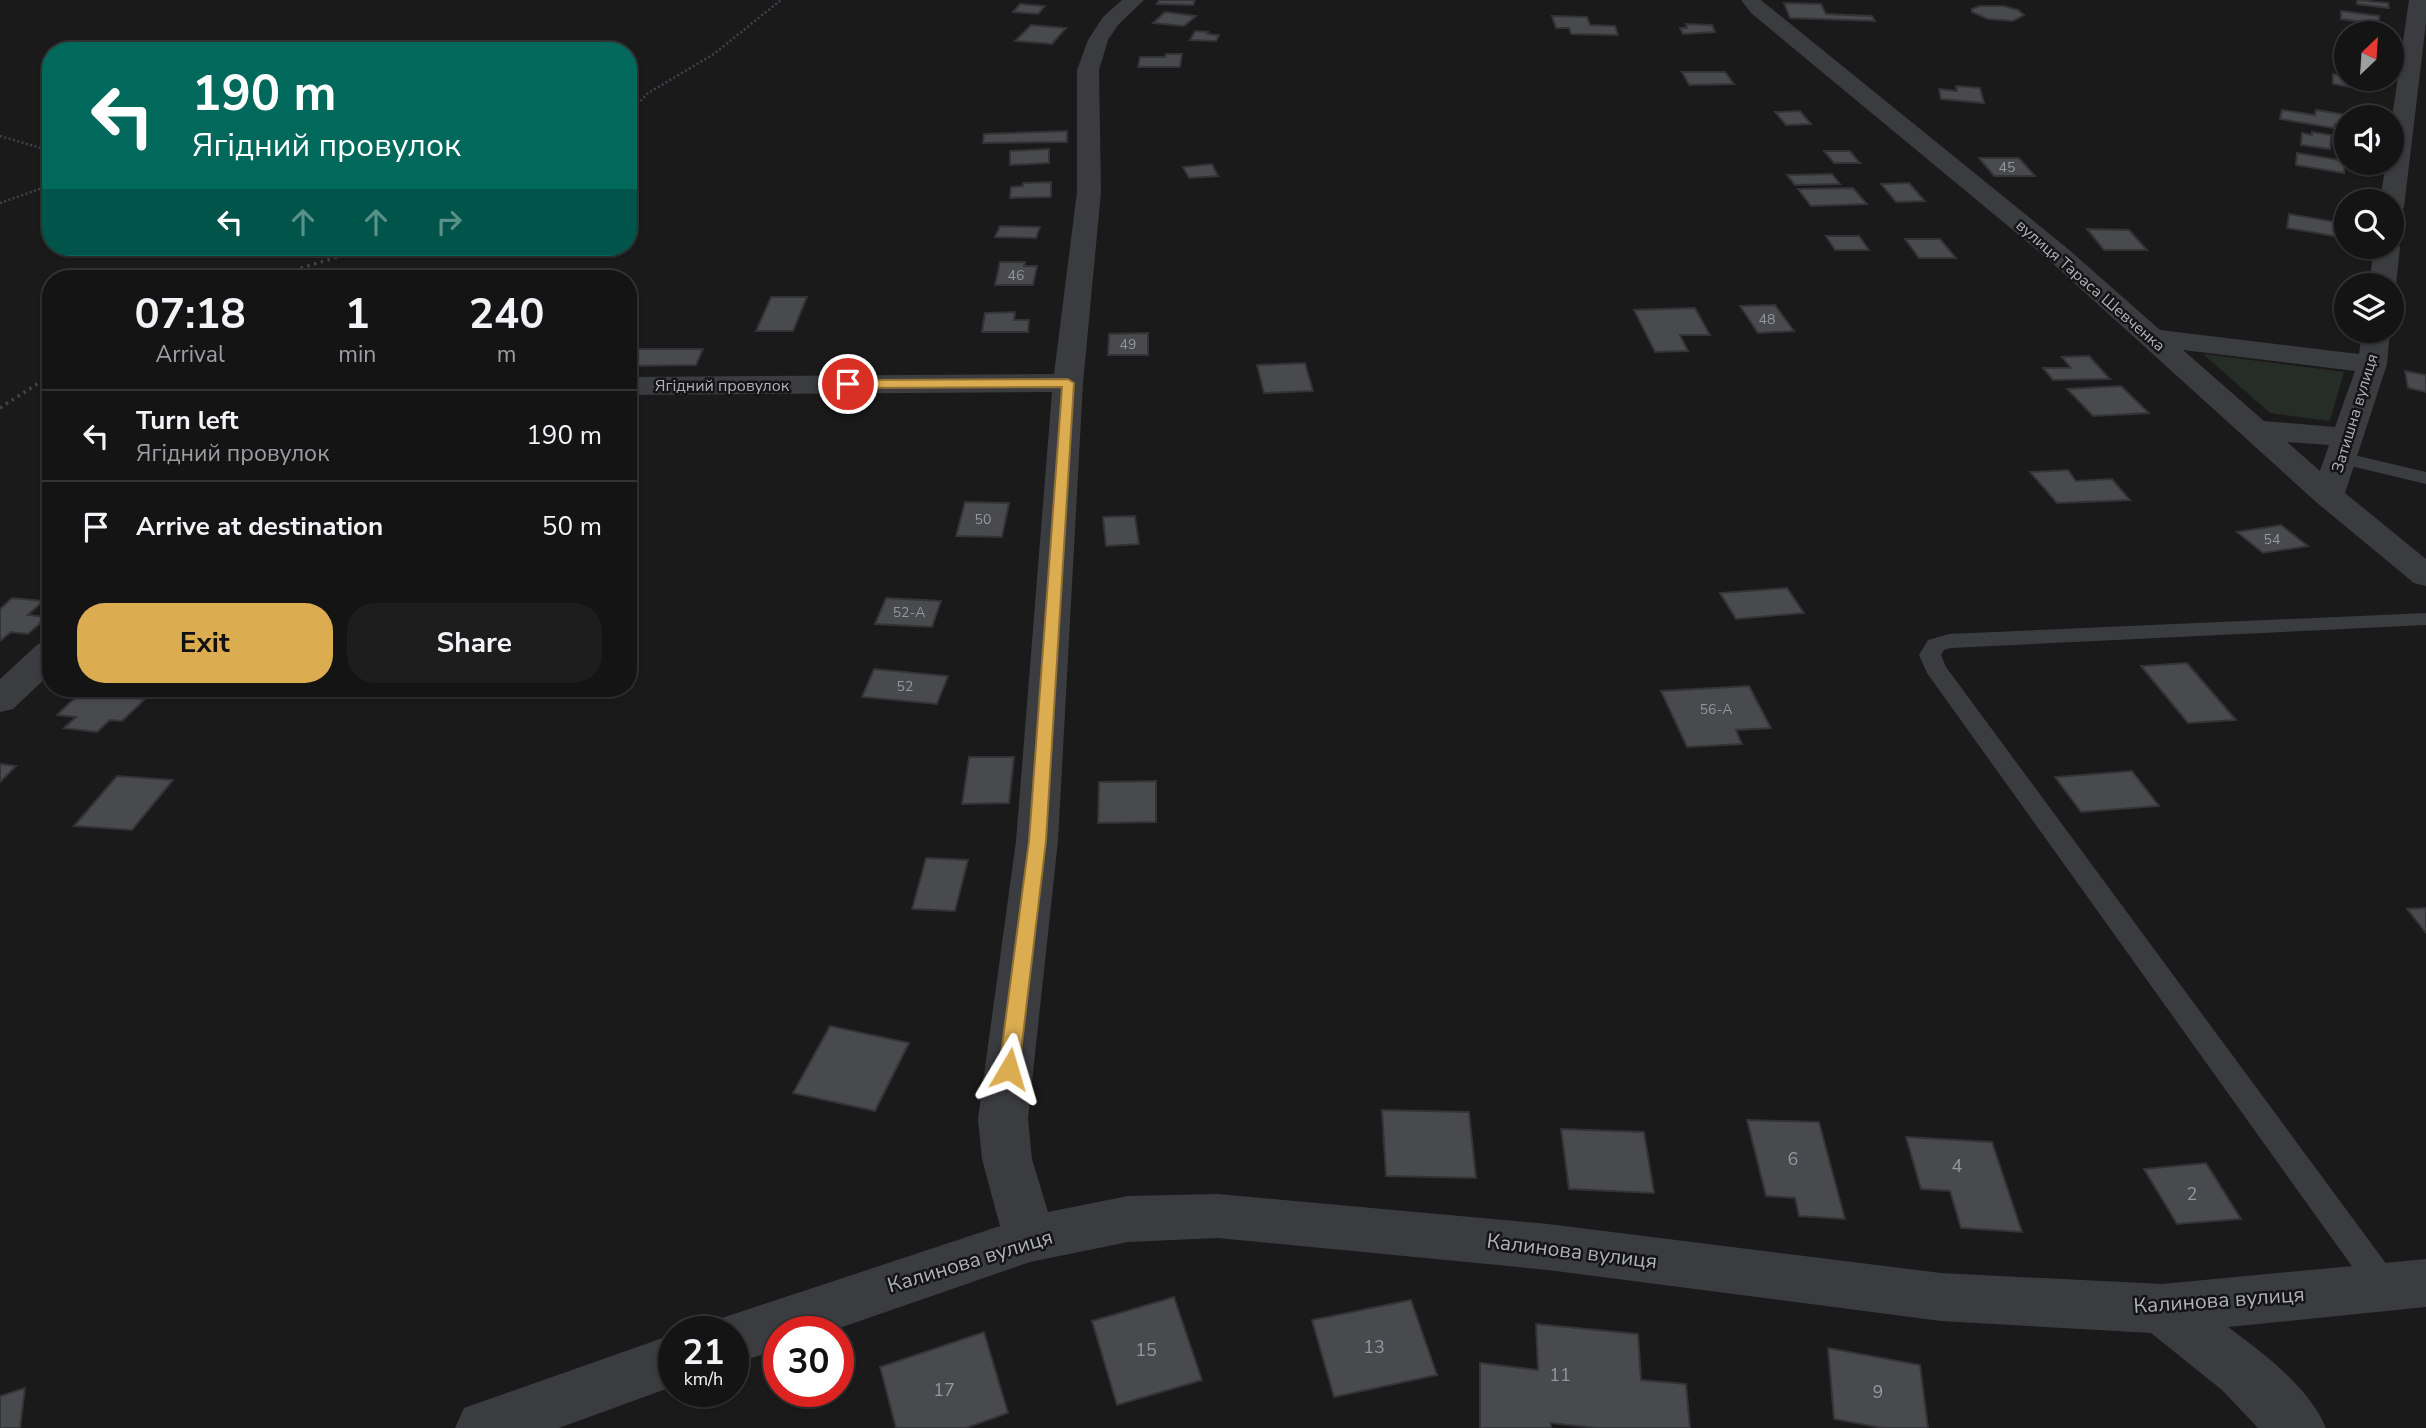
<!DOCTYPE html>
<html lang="en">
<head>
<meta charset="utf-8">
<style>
	body { margin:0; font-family:"Nunito Sans",sans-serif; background:#1d1d1d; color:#f1f3f6; height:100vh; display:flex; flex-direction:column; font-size:26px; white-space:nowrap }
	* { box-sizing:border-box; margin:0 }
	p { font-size:23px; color:#9d9ea0 }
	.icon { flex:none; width:38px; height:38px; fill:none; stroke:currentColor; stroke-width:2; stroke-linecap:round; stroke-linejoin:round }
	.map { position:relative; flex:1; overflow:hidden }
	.sheet { position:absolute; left:42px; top:270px; width:595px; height:427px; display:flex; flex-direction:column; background:#141414; border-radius:28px; box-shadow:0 2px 5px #0004,0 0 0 2px #333334 }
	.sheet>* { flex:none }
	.hud { position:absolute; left:42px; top:42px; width:595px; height:214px; border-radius:28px; box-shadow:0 2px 5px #0004,0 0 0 2px #333334; background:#00695c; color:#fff; overflow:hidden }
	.needle { width:46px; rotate:25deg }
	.controls { position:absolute; left:2334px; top:21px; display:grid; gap:14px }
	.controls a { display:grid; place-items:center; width:70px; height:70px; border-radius:50%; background:#141414; box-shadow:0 2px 5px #0004,0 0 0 2px #333334; font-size:35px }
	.speed { position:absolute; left:658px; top:1316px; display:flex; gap:14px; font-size:35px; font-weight:700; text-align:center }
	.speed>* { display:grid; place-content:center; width:91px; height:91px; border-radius:50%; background:#141414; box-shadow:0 2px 5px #0004,0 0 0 2px #333334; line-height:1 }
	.speed small { font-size:18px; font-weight:400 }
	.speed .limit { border:10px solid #d22; background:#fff; color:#111 }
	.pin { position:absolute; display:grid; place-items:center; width:60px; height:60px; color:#fff; margin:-30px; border:4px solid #fff; border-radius:50%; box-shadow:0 2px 7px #0007 }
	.me { position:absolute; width:77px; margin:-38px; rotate:7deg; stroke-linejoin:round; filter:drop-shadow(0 0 5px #0008) }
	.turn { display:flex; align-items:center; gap:24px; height:147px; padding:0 35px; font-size:32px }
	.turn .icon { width:91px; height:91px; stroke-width:2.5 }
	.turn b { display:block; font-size:49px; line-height:60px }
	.lanes { display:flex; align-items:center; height:66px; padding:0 35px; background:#0003; justify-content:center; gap:35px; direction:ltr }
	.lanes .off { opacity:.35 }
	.eta { display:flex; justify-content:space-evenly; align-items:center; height:119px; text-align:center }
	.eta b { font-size:42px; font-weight:700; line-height:49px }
	.cta { display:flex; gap:14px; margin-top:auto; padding:14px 35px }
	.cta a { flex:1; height:80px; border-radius:28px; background:#dcac51; color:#111; font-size:28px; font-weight:700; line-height:80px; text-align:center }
	.cta a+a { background:#1d1d1d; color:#f1f3f6 }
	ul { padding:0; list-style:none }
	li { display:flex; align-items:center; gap:21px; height:91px; padding:0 35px; border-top:2px solid #333334 }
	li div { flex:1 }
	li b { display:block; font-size:26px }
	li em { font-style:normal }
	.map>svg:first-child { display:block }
	.green { fill:#262d27 }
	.building { fill:#494a4d; stroke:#343437; stroke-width:2 }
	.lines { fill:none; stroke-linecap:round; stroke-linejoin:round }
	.path-far1 { stroke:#414347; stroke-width:2.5; stroke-dasharray:2 2.5; stroke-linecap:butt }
	.path { stroke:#414347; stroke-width:3.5; stroke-dasharray:2.5 4.5; stroke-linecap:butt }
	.service { fill:#3b3c40; fill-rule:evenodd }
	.minor { fill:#3b3c40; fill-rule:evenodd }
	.route { fill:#dcac51; stroke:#8f7035; stroke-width:2 }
	.labels { text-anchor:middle; stroke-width:5; stroke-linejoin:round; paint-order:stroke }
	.number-label { font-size:14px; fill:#95979e }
	.far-street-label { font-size:16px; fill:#aeb1b9; stroke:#151516 }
	.near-number-label { font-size:18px; fill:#95979e }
	.near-street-label { font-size:21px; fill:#aeb1b9; stroke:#151516 }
</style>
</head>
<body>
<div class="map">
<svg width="2426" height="1428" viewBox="0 0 2426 1428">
	<rect width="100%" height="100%" fill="#1a1a1b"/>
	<!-- green -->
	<path class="green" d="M2203 354 2344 372 2330 421 2270 413Z"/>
	<!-- building -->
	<path class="building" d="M1159 0H1195L1193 5 1157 4Z
		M2357 0 2388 3 2389 8 2357 4Z
		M1784 3 1821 4 1826 14 1872 16 1875 21 1790 18Z
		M1020 4 1045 6 1038 14 1013 12Z
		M1980 6H2003L2018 10 2024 15 2013 21 1988 19 1972 12V9Z
		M2341 11 2379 16V24L2341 19Z
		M1165 12 1196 16 1184 26 1153 23Z
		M1552 16 1587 17 1590 25 1615 26 1618 35 1571 34 1569 28H1556Z
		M1686 24 1712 25 1715 32 1683 34 1680 28H1687Z
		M1031 25 1066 28 1052 44 1015 41Z
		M1195 31 1208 32 1207 34 1219 35 1216 41 1190 40Z
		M1166 54H1182L1180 67H1138L1140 57H1165Z
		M1682 72H1725L1734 84 1689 85Z
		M2333 74 2347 76V79H2367V90L2333 84Z
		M1956 86 1980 88 1984 103 1941 99 1939 89 1957 91Z
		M2282 110 2315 115 2316 110 2359 117H2347V126L2335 124 2334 128 2280 119Z
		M1800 111 1811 124 1786 125 1775 112Z
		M1067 131V142L983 143 984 134Z
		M2312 132 2331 135 2330 149 2301 145 2302 133 2312 135Z
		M1049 149V163L1010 165V151Z
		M1824 151H1850L1860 163H1834Z
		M2297 153 2345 161 2344 173 2296 165Z
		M1979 158H2019L2035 176H1994Z
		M1212 164 1218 176 1189 178 1183 167Z
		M1832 174 1840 184 1795 185 1787 175Z
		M1051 182V197L1010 198 1011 187 1023 186V183Z
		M1909 183 1925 201 1896 202 1881 184Z
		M1853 188 1867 204 1811 206 1798 189Z
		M2289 214 2342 223 2340 237 2287 228Z
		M1000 226 1040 227 1036 238 995 237Z
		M2087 229 2129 230 2147 250H2104Z
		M1826 236H1859L1869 250H1835Z
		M1905 239H1940L1956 258H1919Z
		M197 247H281L260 256 242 251 230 256 223 254 215 257 191 250Z
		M1000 262H1025L1024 266H1037L1033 285H995Z
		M771 297H807L793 331H756Z
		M1775 305 1794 331 1758 333 1740 306Z
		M1695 308 1710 335H1680L1688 351 1655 352 1634 310Z
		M1015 312 1014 320H1029L1028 332H982L985 313Z
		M1148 333V355H1108L1109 334Z
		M635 349H703L696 365 628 366Z
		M2089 356 2110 379 2053 380 2043 368H2071L2062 357Z
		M1305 363 1313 391 1264 393 1257 365Z
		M2405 371 2426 375V392L2408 388Z
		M2121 386 2149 413 2093 416 2067 389Z
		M2068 470 2076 481 2112 479 2130 500 2057 503 2030 472Z
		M965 502 1009 503 1002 537 956 536Z
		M1135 516 1139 544 1106 546 1103 517Z
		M2281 525 2308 546 2263 553 2237 532Z
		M1787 588 1804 613 1736 619 1720 593Z
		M12 598 43 601 28 615 47 617 28 634 11 632 0 641V609Z
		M886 598 941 601 932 627 875 624Z
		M2187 663 2236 720 2188 723 2141 666Z
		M874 669 948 676 937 704 862 697Z
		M1749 686 1771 728 1736 730 1742 744 1687 747 1661 691Z
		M82 691 145 699 122 721 110 720 97 732 64 728 76 717 57 715Z
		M969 757H1014L1009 803 962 804Z
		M0 764 16 766 0 782Z
		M2132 771 2159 806 2081 812 2055 777Z
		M117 776 173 780 132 830 74 826Z
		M1156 781V822L1098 823 1099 782Z
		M926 858 968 860 955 911 912 909Z
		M2426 908V933L2407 909Z
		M830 1026 909 1043 875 1111 793 1093Z
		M1382 1110 1469 1112 1476 1178 1386 1176Z
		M1747 1120 1819 1122 1845 1219 1799 1216 1795 1198 1766 1196Z
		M1561 1129 1644 1132 1654 1193 1569 1189Z
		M1906 1137 1992 1142 2022 1232 1961 1228 1950 1191 1921 1189Z
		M2206 1163 2241 1219 2177 1224 2144 1169Z
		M1174 1297 1202 1380 1117 1405 1092 1321Z
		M1411 1300 1437 1375 1334 1397 1312 1320Z
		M1536 1324 1638 1334 1641 1380 1686 1384 1690 1428H1596L1551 1423V1428H1480V1363L1538 1370Z
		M984 1332 1008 1413 966 1428H896L880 1367Z
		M1828 1348 1920 1365 1928 1428H1882L1834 1419Z
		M25 1388 20 1428H0V1396Z"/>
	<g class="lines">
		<!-- path-far1 -->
		<path class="path-far1" d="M628 114 648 93 714 54 781 0
			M0 136 51 151
			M0 203 51 185"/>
		<!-- path -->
		<path class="path" d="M267 278 372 247
			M0 408 51 375"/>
		<!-- service -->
		<path class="service" d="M2341 452 2426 472V484L2334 462 2332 458 2334 454Z
			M2426 613V625L1951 648 1944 650 1941 655 1946 667 2396 1277 2401 1287 2396 1297 2385 1301 2374 1297 1927 673 1919 655 1928 640 1949 634Z"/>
		<!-- minor -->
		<path class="minor" d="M1122 0H1144L1118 25 1108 40 1099 70 1101 192 1083 383 1058 841 1028 1119 1032 1159 1048 1212 1128 1196 1218 1194 1548 1224 1941 1273 2162 1284 2426 1259V1307L2228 1327C2264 1354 2308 1386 2326 1428H2258L2222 1390 2151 1333 1941 1321 1548 1270 1218 1238 1128 1242 1030 1262 828 1332H779V1349L733 1364V1332H709L713 1321 1000 1226 982 1159 978 1119 1016 841 1052 392 628 395V377L1054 374 1077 192V70L1088 40 1103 17Z
			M1741 0H1761L2067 248 2160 330 2359 354 2362 331H2390L2387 364 2345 493 2426 559V586L2414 583 2316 502 2049 260 1751 13ZM2183 350 2355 371 2335 427 2264 421ZM2287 442 2329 445 2320 471Z
			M2409 0H2426V23L2404 207 2401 212 2392 214V201H2380L2386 163H2392V118Z
			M2392 240 2400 247 2396 285 2392 290V285H2369L2374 247H2392Z
			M51 641V673L13 709 0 712V679L38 644Z
			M674 1334V1386L559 1428H455L464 1408Z"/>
	</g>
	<!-- route -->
	<path class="route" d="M1068 379 1074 383 1046 841 1019 1069 1016 1074 1009 1076 1002 1074 999 1069 1029 841 1062 387 848 388 842 384 848 380Z"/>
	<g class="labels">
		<!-- number labels -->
		<g class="number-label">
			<text x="2007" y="172">45</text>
			<text x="1016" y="280">46</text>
			<text x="1767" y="324">48</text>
			<text x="1128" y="349">49</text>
			<text x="983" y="524">50</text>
			<text x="2272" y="544">54</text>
			<text x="909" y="617">52-А</text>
			<text x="905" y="691">52</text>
			<text x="1716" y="714">56-А</text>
		</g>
		<!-- far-street labels -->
		<g class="far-street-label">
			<text transform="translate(2091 285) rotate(41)" y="6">вулиця Тараса Шевченка</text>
			<text x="722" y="391">Ягідний провулок</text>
			<text transform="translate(2354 413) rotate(-73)" y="6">Затишна вулиця</text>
		</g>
		<!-- near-number labels -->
		<g class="near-number-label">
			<text x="1793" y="1165">6</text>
			<text x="1957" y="1172">4</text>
			<text x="2192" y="1200">2</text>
			<text x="1374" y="1353">13</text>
			<text x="1146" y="1356">15</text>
			<text x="1560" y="1381">11</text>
			<text x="944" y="1396">17</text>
			<text x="1878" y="1398">9</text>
		</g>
		<!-- near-street labels -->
		<g class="near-street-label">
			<text transform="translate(1572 1251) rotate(7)" y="7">Калинова вулиця</text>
			<text transform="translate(970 1261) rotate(-17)" y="7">Калинова вулиця</text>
			<text transform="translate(2219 1300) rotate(-4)" y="7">Калинова вулиця</text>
		</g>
	</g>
</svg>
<div class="controls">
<a><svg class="needle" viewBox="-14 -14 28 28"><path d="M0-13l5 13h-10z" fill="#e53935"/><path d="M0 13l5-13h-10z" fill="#9d9ea0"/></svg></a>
<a><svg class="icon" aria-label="sound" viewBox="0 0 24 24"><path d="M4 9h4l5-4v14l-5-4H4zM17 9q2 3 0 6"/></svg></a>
<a><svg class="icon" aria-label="search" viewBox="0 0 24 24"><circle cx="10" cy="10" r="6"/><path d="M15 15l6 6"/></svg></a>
<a><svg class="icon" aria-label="layers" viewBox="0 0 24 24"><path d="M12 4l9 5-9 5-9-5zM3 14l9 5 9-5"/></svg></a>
</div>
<div class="speed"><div>21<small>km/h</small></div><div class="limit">30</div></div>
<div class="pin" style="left:848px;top:384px;background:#d93025"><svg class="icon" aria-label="arrive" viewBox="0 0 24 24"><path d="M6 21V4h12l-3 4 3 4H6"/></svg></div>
<svg class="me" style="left:1009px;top:1069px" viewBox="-20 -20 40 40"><path d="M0-17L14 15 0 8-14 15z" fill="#dcac51" stroke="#fff" stroke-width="4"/></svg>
<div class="hud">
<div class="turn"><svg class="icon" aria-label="left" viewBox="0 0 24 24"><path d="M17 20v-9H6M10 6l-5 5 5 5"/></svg><div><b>190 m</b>Ягідний провулок</div></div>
<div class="lanes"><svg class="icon" aria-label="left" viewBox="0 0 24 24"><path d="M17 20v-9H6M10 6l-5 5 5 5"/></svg><svg class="icon off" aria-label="ahead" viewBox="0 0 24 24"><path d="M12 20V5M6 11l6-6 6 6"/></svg><svg class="icon off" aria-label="ahead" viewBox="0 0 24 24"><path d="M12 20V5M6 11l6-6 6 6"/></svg><svg class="icon off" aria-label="right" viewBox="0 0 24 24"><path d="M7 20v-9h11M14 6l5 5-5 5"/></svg></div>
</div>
<section class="sheet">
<div class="eta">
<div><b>07:18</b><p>Arrival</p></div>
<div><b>1</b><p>min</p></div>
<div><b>240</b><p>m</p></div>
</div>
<ul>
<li><svg class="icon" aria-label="left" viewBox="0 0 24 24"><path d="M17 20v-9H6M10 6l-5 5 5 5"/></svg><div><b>Turn left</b><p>Ягідний провулок</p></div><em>190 m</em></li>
<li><svg class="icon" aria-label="arrive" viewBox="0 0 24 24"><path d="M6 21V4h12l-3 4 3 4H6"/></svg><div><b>Arrive at destination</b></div><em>50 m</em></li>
</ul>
<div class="cta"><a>Exit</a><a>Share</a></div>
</section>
</div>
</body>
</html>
